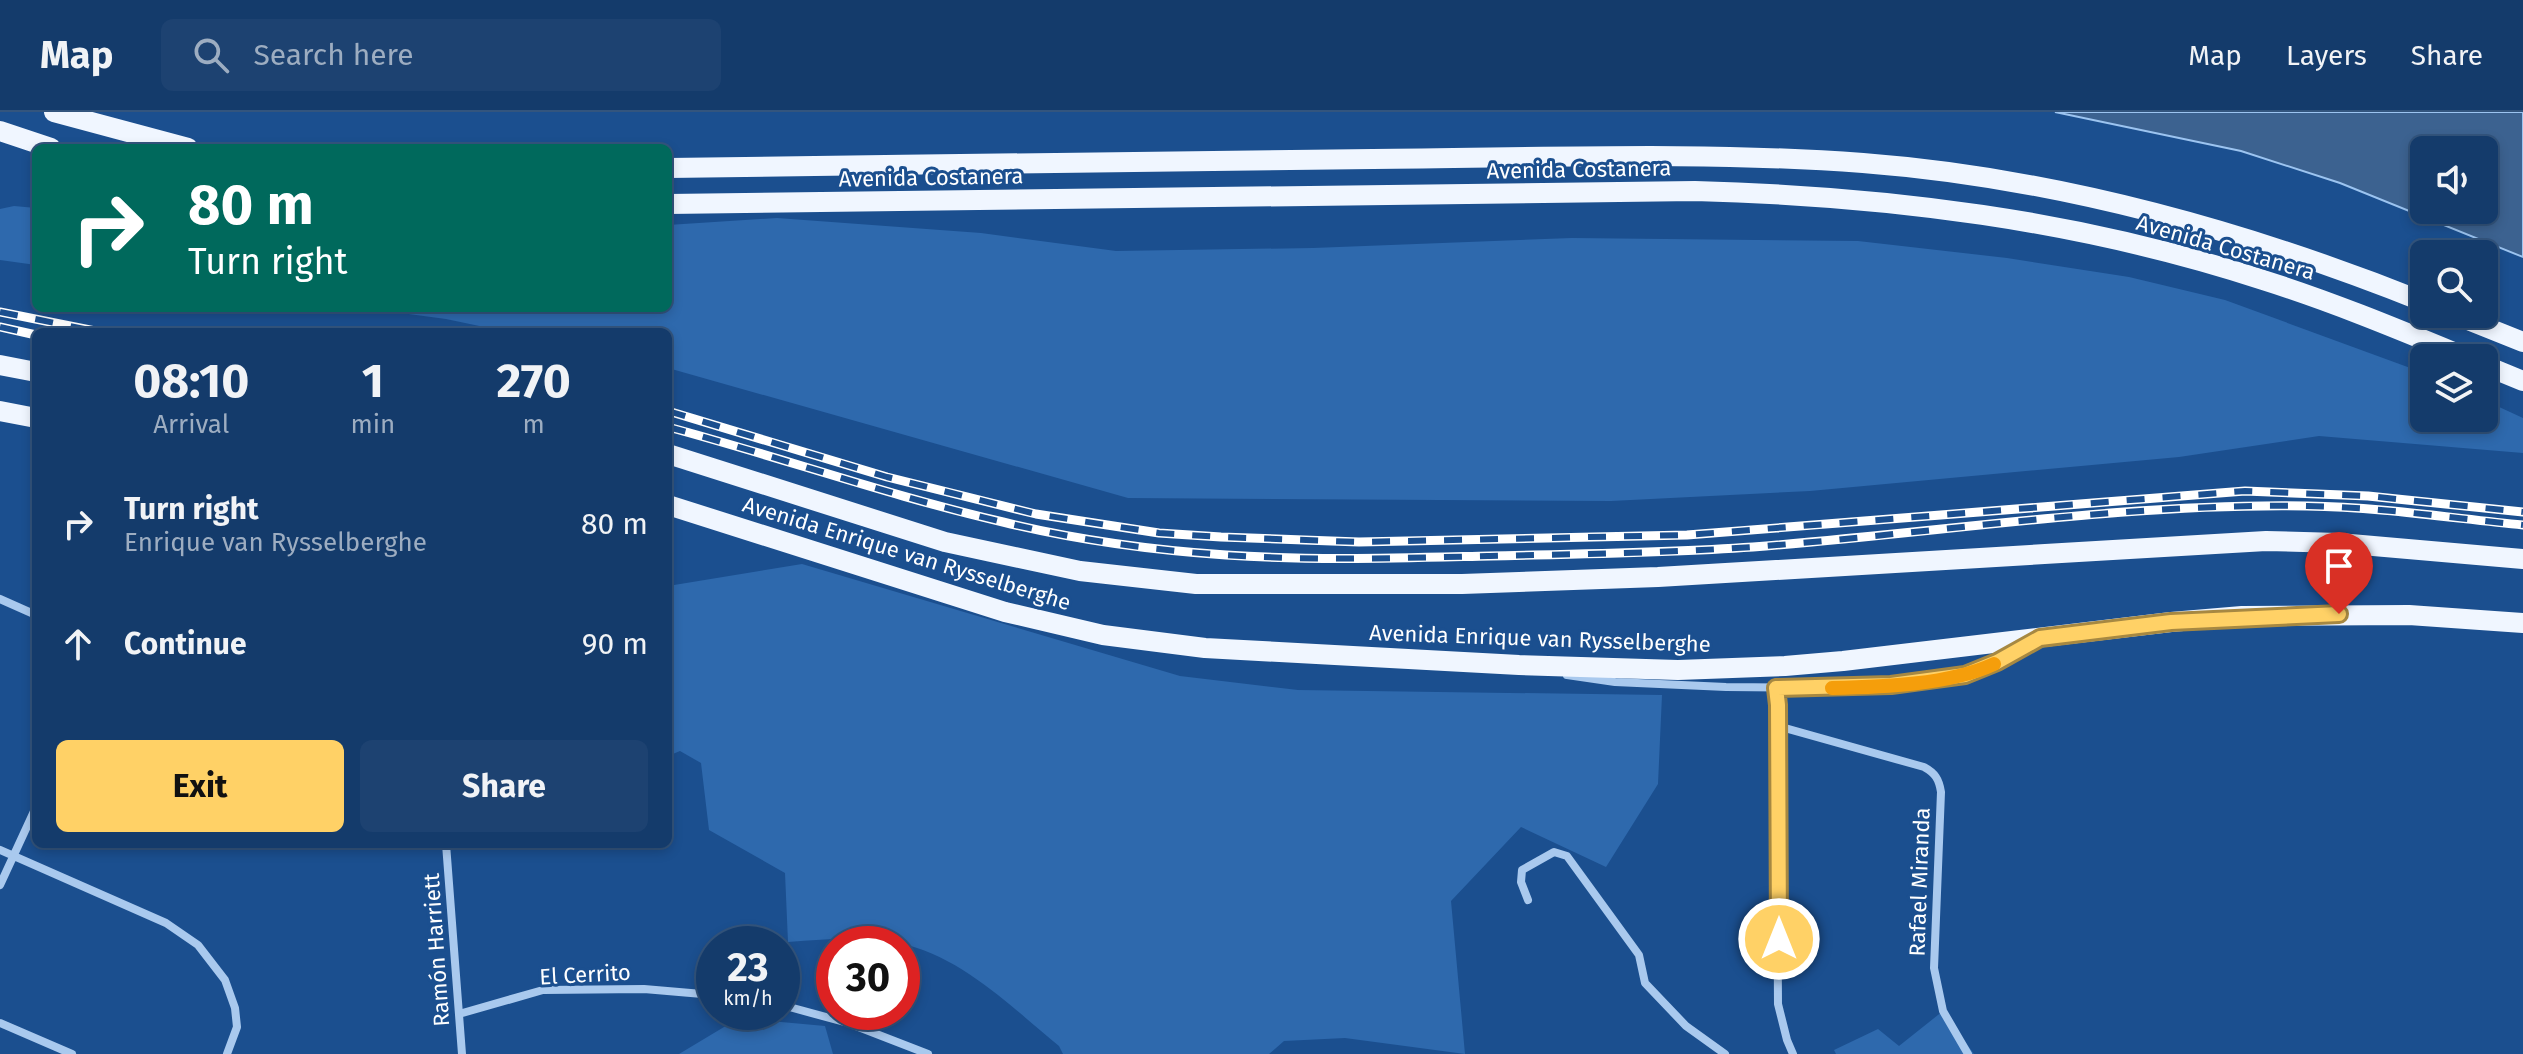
<!DOCTYPE html>
<html lang="en">
<head>
<meta charset="utf-8">
<style>
	body { margin:0; font-family:"Fira Sans",sans-serif; background:#1d4271; color:#f1f3f6; height:100vh; display:flex; flex-direction:column; font-size:30px; white-space:nowrap }
	* { box-sizing:border-box; margin:0 }
	p { font-size:26px; color:#9dadc1 }
	.icon { flex:none; width:44px; height:44px; fill:none; stroke:currentColor; stroke-width:2; stroke-linecap:round; stroke-linejoin:round }
	.map { position:relative; flex:1; overflow:hidden }
	.details { position:absolute; left:32px; top:216px; width:640px; height:520px; display:flex; flex-direction:column; background:#143b6b; border-radius:12px; box-shadow:0 4px 12px #0003,0 0 0 2px #33557e }
	.details>* { flex:none }
	.hud { position:absolute; left:32px; top:32px; width:640px; height:168px; border-radius:12px; box-shadow:0 4px 12px #0003,0 0 0 2px #33557e; background:#00695c; color:#fff; overflow:hidden }
	.tools { position:absolute; left:2410px; top:24px; display:grid; gap:16px }
	.tools a { display:grid; place-items:center; width:88px; height:88px; border-radius:12px; background:#143b6b; box-shadow:0 4px 12px #0003,0 0 0 2px #33557e; font-size:40px }
	.speed { position:absolute; left:696px; top:814px; display:flex; gap:16px; font-size:40px; font-weight:700; text-align:center }
	.speed>* { display:grid; place-content:center; width:104px; height:104px; border-radius:50%; background:#143b6b; box-shadow:0 4px 12px #0003,0 0 0 2px #33557e; line-height:1 }
	.speed small { font-size:20px; font-weight:400 }
	.speed .limit { border:12px solid #d22; background:#fff; color:#111 }
	.pin { position:absolute; display:grid; place-items:center; width:68px; height:68px; color:#fff; margin:-82px -34px; border-radius:50% 50% 50% 0; rotate:-45deg; box-shadow:0 0 8px #0007 }
	.pin .icon { rotate:45deg }
	.me { position:absolute; width:88px; margin:-44px; rotate:0deg; stroke-linejoin:round; filter:drop-shadow(0 0 6px #0008) }
	.turn { display:flex; align-items:center; gap:28px; height:168px; padding:0 24px; font-size:36px }
	.turn .icon { width:104px; height:104px; stroke-width:2.5 }
	.turn b { display:block; font-size:56px; line-height:68px }
	.eta { display:flex; justify-content:space-evenly; align-items:center; height:136px; text-align:center }
	.eta b { font-size:48px; font-weight:700; line-height:56px }
	.primary-button { display:flex; gap:16px; margin-top:auto; padding:16px 24px }
	.primary-button a { flex:1; height:92px; border-radius:12px; background:#ffd166; color:#111; font-size:32px; font-weight:700; line-height:92px; text-align:center }
	.primary-button a+a { background:#1d4271; color:#f1f3f6 }
	ul { padding:0; list-style:none }
	li { display:flex; align-items:center; gap:24px; height:120px; padding:0 24px }
	li div { flex:1 }
	li b { display:block; font-size:30px }
	li em { font-style:normal }
	header { display:flex; align-items:center; gap:48px; box-sizing:border-box; height:112px; padding:0 40px; background:#143b6b; border-bottom:2px solid #33557e }
	header strong { font-size:38px }
	nav { display:flex; gap:44px; margin-inline-start:auto; font-size:28px }
	.search { width:560px; height:72px; background:#1d4271; display:flex; align-items:center; gap:20px; box-sizing:border-box; padding:0 28px; border-radius:12px; color:#9dadc1; font-size:30px }
	.map>svg:first-child { display:block }
	.green { fill:#2e69ad }
	.water { fill:#3c6290; stroke:#9cc4f0; stroke-width:2; fill-rule:evenodd }
	.lines { fill:none; stroke-linecap:round; stroke-linejoin:round }
	.street { stroke:#a9c9ee; stroke-width:8 }
	.primary { stroke:#f0f6ff; stroke-width:20 }
	.rail-casing { stroke:#fff; stroke-width:9 }
	.rail { stroke:#1b4f8f; stroke-width:6; stroke-dasharray:18; stroke-linecap:butt }
	.route-casing { stroke:#a68842; stroke-width:20 }
	.route { stroke:#ffd166; stroke-width:14 }
	.slow { stroke:#f59e0b; stroke-width:14 }
	.labels { text-anchor:middle; stroke-width:6; stroke-linejoin:round; paint-order:stroke }
	.street-label { font-size:22px; fill:#fff; stroke:#1b4f8f }
</style>
</head>
<body>
<header>
<strong>Map</strong>
<div class="search"><svg class="icon" aria-label="search" viewBox="0 0 24 24"><circle cx="10" cy="10" r="6"/><path d="M15 15l6 6"/></svg>Search here</div>
<nav><a>Map</a><a>Layers</a><a>Share</a></nav>
</header>
<div class="map">
<svg width="2523" height="942" viewBox="0 0 2523 942">
	<rect width="100%" height="100%" fill="#1b4f8f"/>
	<!-- green -->
	<path class="green" d="M14 94 36 96V153L0 148V97Z
		M777 106 981 121 1116 139 1313 136 1572 126 1858 129 2007 146 2129 165 2225 188 2424 261V306H2484V288L2523 306V341L2319 324 2179 345 1810 379 1611 389 1128 386 668 256V220H508L446 207 364 196H668V113Z
		M802 452 1180 564 1298 578 1662 583 1658 672 1606 755 1521 715 1451 789 1465 942 1345 926 1284 929 1269 942H1063L1059 934C1012 896 962 844 899 831 863 823 824 828 788 830L785 761 709 718 701 651 680 639 668 644V474Z
		M1943 899 1974 942H1836L1834 938 1878 917 1899 934Z
		M739 906 825 914 833 942H679Z"/>
	<!-- water -->
	<path class="water" d="M2055 0H2523V145L2340 71 2241 39ZM2424 38H2484V98H2424Z"/>
	<g class="lines">
		<!-- street -->
		<path class="street" d="M0 487 36 503
			M1567 563 1615 570 1726 575 1841 576 1891 573 1965 563 1983 557 2029 533
			M1776 576 1778 892 1787 928 1793 942
			M1778 614 1924 655C1935 661 1939 667 1941 680L1934 856 1943 899 1968 942
			M446 732 462 942
			M0 738 166 811 198 833 225 868 235 896 237 915 227 942
			M0 773 36 695
			M1528 788 1521 770 1522 758 1554 740 1567 744 1639 843 1645 871 1686 914 1725 942
			M782 893 848 911 928 942
			M459 902 543 878 644 877 714 883
			M0 911 72 942"/>
		<!-- primary -->
		<path class="primary" d="M54 0 188 36
			M0 19 51 36
			M668 56C903 53 1138 49 1373 47 1536 46 1700 39 1863 51 2058 66 2244 118 2424 190
			M668 92 1695 79C1888 84 2079 108 2263 168 2333 190 2400 218 2468 246
			M2453 202 2523 230
			M0 253 36 260
			M2484 253 2523 269
			M0 299 36 306
			M668 342 945 430 1080 459 1196 472H1462L1658 465 2266 429 2339 431 2523 447
			M668 393 1005 500 1103 523 1205 536 1519 553 1678 558 1785 554 1843 549 2171 510 2242 504 2409 503 2523 511"/>
		<!-- rail casing -->
		<g class="rail-casing">
			<path id="rail" d="M0 200 100 220
				M0 215 36 223
				M668 299 887 365 1036 402 1159 421 1221 425 1359 430 1687 423 2245 379 2368 384 2523 400
				M668 315C780 345 890 384 1003 410 1076 428 1152 438 1226 443 1314 449 1402 446 1490 444 1578 442 1666 441 1753 435 1938 421 2122 391 2307 394 2379 395 2451 406 2523 413"/>
		</g>
		<!-- rail -->
		<use href="#rail" class="rail"/>
	</g>
	<g class="lines">
		<!-- route casing -->
		<g class="route-casing">
			<path id="route" d="M1779 827 1778 593 1776 576 1891 573 1965 563 1997 550 2040 526 2171 510 2339 502"/>
		</g>
		<!-- route -->
		<use href="#route" class="route"/>
		<!-- slow -->
		<path class="slow" d="M1832 576C1881 575 1949 573 1994 552"/>
	</g>
	<g class="labels">
		<!-- street labels -->
		<g class="street-label">
			<text transform="translate(1579 57) rotate(-1)" y="8">Avenida Costanera</text>
			<text transform="translate(931 65) rotate(-1)" y="8">Avenida Costanera</text>
			<text transform="translate(2226 135) rotate(16)" y="8">Avenida Costanera</text>
			<text transform="translate(907 441) rotate(17)" y="8">Avenida Enrique van Rysselberghe</text>
			<text transform="translate(1540 526) rotate(2)" y="8">Avenida Enrique van Rysselberghe</text>
			<text transform="translate(1919 770) rotate(-88)" y="8">Rafael Miranda</text>
			<text transform="translate(436 838) rotate(-94)" y="8">Ramón Harriett</text>
			<text transform="translate(585 862) rotate(-3)" y="8">El Cerrito</text>
		</g>
	</g>
</svg>
<div class="tools">
<a><svg class="icon" aria-label="sound" viewBox="0 0 24 24"><path d="M4 9h4l5-4v14l-5-4H4zM17 9q2 3 0 6"/></svg></a>
<a><svg class="icon" aria-label="search" viewBox="0 0 24 24"><circle cx="10" cy="10" r="6"/><path d="M15 15l6 6"/></svg></a>
<a><svg class="icon" aria-label="layers" viewBox="0 0 24 24"><path d="M12 4l9 5-9 5-9-5zM3 14l9 5 9-5"/></svg></a>
</div>
<div class="speed"><div>23<small>km/h</small></div><div class="limit">30</div></div>
<div class="pin" style="left:2339px;top:502px;background:#d93025"><svg class="icon" aria-label="arrive" viewBox="0 0 24 24"><path d="M6 21V4h12l-3 4 3 4H6"/></svg></div>
<svg class="me" style="left:1779px;top:827px" viewBox="-20 -20 40 40"><circle r="17" fill="#ffd166" stroke="#fff" stroke-width="3"/><path d="M0-11L8 9 0 5-8 9z" fill="#fff"/></svg>
<div class="hud">
<div class="turn"><svg class="icon" aria-label="right" viewBox="0 0 24 24"><path d="M7 20v-9h11M14 6l5 5-5 5"/></svg><div><b>80 m</b>Turn right</div></div>
</div>
<section class="details">
<div class="eta">
<div><b>08:10</b><p>Arrival</p></div>
<div><b>1</b><p>min</p></div>
<div><b>270</b><p>m</p></div>
</div>
<ul>
<li><svg class="icon" aria-label="right" viewBox="0 0 24 24"><path d="M7 20v-9h11M14 6l5 5-5 5"/></svg><div><b>Turn right</b><p>Enrique van Rysselberghe</p></div><em>80 m</em></li>
<li><svg class="icon" aria-label="ahead" viewBox="0 0 24 24"><path d="M12 20V5M6 11l6-6 6 6"/></svg><div><b>Continue</b></div><em>90 m</em></li>
</ul>
<div class="primary-button"><a>Exit</a><a>Share</a></div>
</section>
</div>
</body>
</html>
